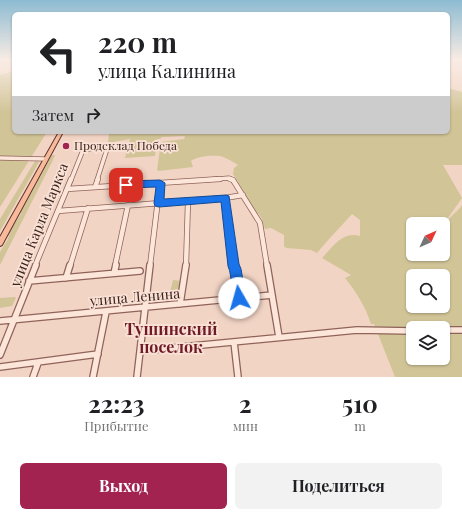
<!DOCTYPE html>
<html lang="ru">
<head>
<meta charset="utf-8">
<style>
	body { margin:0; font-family:"Playfair Display",serif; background:#f2f2f2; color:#202124; height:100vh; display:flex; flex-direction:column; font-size:15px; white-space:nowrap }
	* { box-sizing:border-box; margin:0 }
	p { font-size:13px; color:#757577 }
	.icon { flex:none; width:22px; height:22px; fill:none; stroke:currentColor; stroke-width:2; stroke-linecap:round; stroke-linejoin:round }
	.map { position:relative; height:377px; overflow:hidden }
	.side { display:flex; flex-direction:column; background:#fff; flex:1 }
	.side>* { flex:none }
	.banner { position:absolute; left:12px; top:12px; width:438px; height:122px; border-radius:6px; box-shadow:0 1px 3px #0004; background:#fff; color:#202124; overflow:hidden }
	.needle { width:26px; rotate:46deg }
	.fabs { position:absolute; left:406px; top:217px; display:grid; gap:8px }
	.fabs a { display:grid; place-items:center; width:44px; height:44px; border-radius:6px; background:#fff; box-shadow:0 1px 3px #0004; font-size:20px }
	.pin { position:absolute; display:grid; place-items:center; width:34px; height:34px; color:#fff; margin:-17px; border-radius:8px; box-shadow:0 2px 6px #0006 }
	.me { position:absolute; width:44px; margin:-22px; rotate:353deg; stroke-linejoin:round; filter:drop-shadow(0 0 3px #0008) }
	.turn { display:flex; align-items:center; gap:14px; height:84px; padding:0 20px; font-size:18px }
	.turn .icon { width:52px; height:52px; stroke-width:2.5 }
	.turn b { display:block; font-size:28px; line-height:34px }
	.then { display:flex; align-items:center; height:38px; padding:0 20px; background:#0003; gap:8px; font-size:15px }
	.eta { display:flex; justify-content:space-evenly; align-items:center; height:68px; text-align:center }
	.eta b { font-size:24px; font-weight:700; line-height:28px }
	.cta { display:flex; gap:8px; margin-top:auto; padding:8px 20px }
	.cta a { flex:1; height:46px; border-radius:6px; background:#a32350; color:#fff; font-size:16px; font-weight:700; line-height:46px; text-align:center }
	.cta a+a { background:#f2f2f2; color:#202124 }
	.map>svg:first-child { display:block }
	.green { fill:#d1c497; fill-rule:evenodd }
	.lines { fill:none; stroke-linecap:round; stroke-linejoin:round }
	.minor-far2-casing { stroke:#8f6359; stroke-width:5 }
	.minor-far1-casing { stroke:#8f6359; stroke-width:6 }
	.minor-casing { stroke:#8f6359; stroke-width:8 }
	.major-casing { stroke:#5c332d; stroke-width:2 }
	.minor-far2 { stroke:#fce5d9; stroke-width:3.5 }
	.minor-far1 { stroke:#fce5d9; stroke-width:4.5 }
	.minor { stroke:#fce5d9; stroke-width:5.5 }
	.major { fill:#f8ba9a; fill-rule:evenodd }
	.route { fill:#1a73e8; stroke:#114b97 }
	.poi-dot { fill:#a32350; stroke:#f9e2d5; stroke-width:1.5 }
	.labels { text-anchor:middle; stroke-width:3.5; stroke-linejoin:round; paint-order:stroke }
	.poi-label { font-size:12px; fill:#3d221e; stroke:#f9e2d5; text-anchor:start }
	.near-street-label { font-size:14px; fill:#3d221e; stroke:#f9e2d5 }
	.near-neighbourhood-label { font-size:16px; font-weight:bold; fill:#6e1925; stroke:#f9e2d5 }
</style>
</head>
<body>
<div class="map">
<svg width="462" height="377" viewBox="0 0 462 377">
	<rect width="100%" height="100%" fill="#f2d4c4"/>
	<!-- green -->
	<path class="green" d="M14 71V132H47L0 207V75Z
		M448 88 462 92V165H443L462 198 443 225 413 224V254H443V238L450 236 444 229C445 219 457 213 462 205V377H395L374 324H371C365 306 357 293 345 278L351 275 322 258C333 247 342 231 360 236V220L352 214C340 228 328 239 317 253L311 250 286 248 284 246V235L271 228 265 229 261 217 255 210 233 174 234 168 238 165C233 162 225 157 220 156 213 155 196 156 191 161L193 167 159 171 157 170 161 142 184 139 185 136 162 137 160 139 155 140 157 143 155 156 125 158 130 139 108 143 109 132H448ZM413 276H443V306H413ZM413 328H443V358H413Z
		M52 155H55L52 162 0 265V252L8 239 10 231 21 214V212Z
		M35 161 39 162 0 231V219Z
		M173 280 182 281 178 298 169 297Z
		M15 297 16 298 12 306 0 308V298Z"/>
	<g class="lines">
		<!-- minor-far2 casing -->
		<g class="minor-far2-casing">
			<path id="minor-far2" d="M0 158 46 159
				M71 180 83 150 108 146 97 180
				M205 180 229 178 232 180"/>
		</g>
		<!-- minor-far1 casing -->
		<g class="minor-far1-casing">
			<path id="minor-far1" d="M230 179 233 180 260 223 267 266
				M95 187 98 179
				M67 189 220 179
				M225 198 233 266
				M58 211 225 198 243 195
				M35 266 71 179
				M70 266 88 208
				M115 266 128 205
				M150 266 160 183
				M186 266 188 201"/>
		</g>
		<!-- minor casing -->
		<g class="minor-casing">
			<path id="minor" d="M233 265 236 269 239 298
				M267 265 279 337
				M114 273 116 265
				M66 278 70 265
				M29 281 140 271
				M180 304 186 265
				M0 321 272 295
				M443 330H462
				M234 342 238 377
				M140 351 357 330 413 331
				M0 355 36 265
				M0 367 98 354
				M33 377 38 363
				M93 377 106 312
				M137 377 150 265"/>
		</g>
		<!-- major casing -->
		<g class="major-casing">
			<path id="major" d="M59 132H63L2 245 0 246V237Z"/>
		</g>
		<!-- minor-far2 -->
		<use href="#minor-far2" class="minor-far2"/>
		<!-- minor-far1 -->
		<use href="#minor-far1" class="minor-far1"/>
		<!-- minor -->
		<use href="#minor" class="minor"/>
		<!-- major -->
		<use href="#major" class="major"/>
	</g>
	<!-- sky -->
	<linearGradient id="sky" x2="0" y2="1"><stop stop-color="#8dbbd2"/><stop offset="0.53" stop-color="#f9ece4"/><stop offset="1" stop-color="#f9ece4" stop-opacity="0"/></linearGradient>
	<rect width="462" height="113" fill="url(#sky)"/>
	<!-- route -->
	<path class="route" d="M160 180 165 183 164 199 226 195 229 196 239 264 241 269 246 298 244 303 239 304 235 303C230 291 233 278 228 266L221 202 159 207 155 206 154 203 156 187 126 188 121 185 126 181Z"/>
	<!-- markers -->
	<circle class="poi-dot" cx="66" cy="146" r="4"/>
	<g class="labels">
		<!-- poi labels -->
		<g class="poi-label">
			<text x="74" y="150">Продсклад Победа</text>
		</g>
		<!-- near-street labels -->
		<g class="near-street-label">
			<text transform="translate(39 225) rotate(-68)" y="5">улица Карла Маркса</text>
			<text transform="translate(135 297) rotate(-5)" y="5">улица Ленина</text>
		</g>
		<!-- near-neighbourhood labels -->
		<g class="near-neighbourhood-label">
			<text x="171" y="335">Тушинский<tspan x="171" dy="18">поселок</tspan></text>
		</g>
	</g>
</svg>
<div class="fabs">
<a><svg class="needle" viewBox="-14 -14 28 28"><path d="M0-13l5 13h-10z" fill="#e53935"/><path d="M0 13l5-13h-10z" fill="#757577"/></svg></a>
<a><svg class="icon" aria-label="search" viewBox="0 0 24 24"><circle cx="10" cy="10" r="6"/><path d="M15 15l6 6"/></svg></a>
<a><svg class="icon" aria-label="layers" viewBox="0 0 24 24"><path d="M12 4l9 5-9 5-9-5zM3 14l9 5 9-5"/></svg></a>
</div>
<div class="pin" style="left:126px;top:185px;background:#d93025"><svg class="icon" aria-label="arrive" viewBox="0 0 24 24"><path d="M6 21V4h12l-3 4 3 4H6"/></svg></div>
<svg class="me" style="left:239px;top:298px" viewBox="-20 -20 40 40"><circle r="19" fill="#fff"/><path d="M0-13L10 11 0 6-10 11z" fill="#1a73e8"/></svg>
<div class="banner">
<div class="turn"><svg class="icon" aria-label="left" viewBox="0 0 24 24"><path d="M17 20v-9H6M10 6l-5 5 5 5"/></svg><div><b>220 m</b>улица Калинина</div></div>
<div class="then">Затем<svg class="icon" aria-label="right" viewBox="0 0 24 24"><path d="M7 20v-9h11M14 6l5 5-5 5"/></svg></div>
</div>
</div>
<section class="side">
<div class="eta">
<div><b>22:23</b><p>Прибытие</p></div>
<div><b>2</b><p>мин</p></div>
<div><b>510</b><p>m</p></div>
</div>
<div class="cta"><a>Выход</a><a>Поделиться</a></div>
</section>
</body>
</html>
